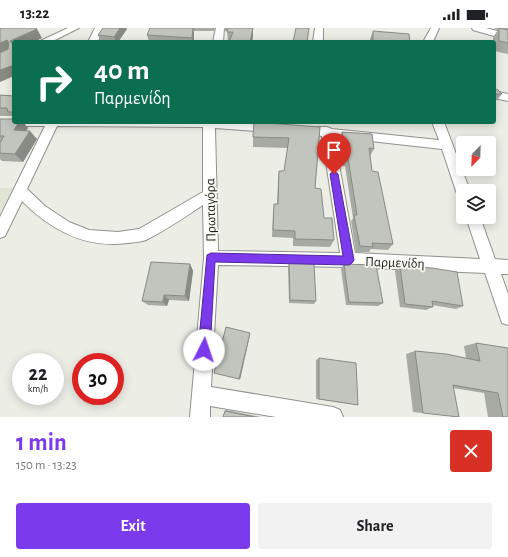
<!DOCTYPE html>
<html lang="en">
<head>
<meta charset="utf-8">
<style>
	body { margin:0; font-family:"Alegreya Sans",sans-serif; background:#f2f2f2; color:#202124; height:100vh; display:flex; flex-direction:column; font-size:15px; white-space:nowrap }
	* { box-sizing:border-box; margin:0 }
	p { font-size:13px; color:#757577 }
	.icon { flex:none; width:22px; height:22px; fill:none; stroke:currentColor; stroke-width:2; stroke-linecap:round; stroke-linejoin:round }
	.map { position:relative; height:389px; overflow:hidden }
	.sheet { display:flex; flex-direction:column; background:#fff; flex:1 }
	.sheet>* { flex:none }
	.banner { position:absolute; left:12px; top:12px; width:484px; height:84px; border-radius:4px; box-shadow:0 2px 10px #0003; background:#0b6e4f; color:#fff; overflow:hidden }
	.needle { width:26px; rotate:203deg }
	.tools { position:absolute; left:456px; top:108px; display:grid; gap:8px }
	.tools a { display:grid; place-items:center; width:40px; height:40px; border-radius:4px; background:#fff; box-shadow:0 2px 10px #0003; font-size:20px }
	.speed { position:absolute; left:12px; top:325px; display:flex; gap:8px; font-size:20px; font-weight:700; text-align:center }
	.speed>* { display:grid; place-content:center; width:52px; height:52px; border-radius:50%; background:#fff; box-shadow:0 2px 10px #0003; line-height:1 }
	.speed small { font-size:10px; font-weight:400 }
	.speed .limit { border:6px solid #d22; background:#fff; color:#111 }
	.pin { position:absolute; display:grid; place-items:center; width:34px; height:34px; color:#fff; margin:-41px -17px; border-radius:50% 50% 50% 0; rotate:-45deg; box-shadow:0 0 4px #0007 }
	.pin .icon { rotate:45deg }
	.me { position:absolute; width:44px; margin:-22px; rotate:4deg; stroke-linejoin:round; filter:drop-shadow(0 0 3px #0008) }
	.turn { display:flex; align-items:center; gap:14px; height:84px; padding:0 16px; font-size:18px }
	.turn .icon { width:52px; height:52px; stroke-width:2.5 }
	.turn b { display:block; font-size:28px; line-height:34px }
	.round { display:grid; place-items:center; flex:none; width:42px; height:42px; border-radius:4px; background:#f2f2f2 }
	.overview { display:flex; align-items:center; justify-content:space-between; height:68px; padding:0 16px }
	h1 { font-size:24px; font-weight:700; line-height:30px; color:#7c3aed }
	.button { display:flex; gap:8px; margin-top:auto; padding:8px 16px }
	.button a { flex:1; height:46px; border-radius:4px; background:#7c3aed; color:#fff; font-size:16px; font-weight:700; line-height:46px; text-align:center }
	.button a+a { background:#f2f2f2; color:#202124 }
	.status { display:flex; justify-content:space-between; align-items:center; height:28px; padding:0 20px; background:#fff; direction:ltr }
	.status svg { height:11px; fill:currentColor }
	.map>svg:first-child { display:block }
	.built { fill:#e0e4d5 }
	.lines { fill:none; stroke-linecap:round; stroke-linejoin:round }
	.minor-casing { stroke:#90928b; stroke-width:2 }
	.minor { fill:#fff; fill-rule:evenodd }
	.wall { fill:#a7a9a3 }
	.shaded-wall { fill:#888a84 }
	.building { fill:#c2c5bd; stroke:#888a84 }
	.route { fill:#7c3aed; stroke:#51269a }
	.labels { text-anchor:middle; stroke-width:3.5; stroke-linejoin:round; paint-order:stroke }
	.street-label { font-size:14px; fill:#1e1f1c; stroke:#f9fbf3 }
</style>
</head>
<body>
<div class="status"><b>13:22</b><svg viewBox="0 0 49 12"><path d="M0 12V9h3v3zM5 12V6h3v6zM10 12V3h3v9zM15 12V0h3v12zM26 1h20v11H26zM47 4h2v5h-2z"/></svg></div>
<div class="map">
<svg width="508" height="389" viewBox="0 0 508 389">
	<rect width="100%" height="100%" fill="#eceee6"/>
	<!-- built -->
	<path class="built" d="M0 160H13L0 185Z"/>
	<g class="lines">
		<!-- minor casing -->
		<g class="minor-casing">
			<path id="minor" d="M68 0H79L51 14H38Z
				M95 0H103L98 14H88Z
				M216 0H224L223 14H213Z
				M315 0H323V14H313Z
				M431 0H439L433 14H423Z
				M472 0H486L508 6V12L473 2Z
				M494 63 508 66V73L494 70Z
				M14 94H246L275 97 277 100 275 103 271 104 215 100 218 223 340 225 322 108 298 105 296 102 298 99H327L332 101 439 112 432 94H444L470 163H463V168L458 167 456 163 442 121 334 109 355 225 480 231 466 189H480L495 231 508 232V246H501L508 266V297L502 295 485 245 349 239 218 237 211 359 333 379 340 382 343 389H276L210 378V389H190L204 230 203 177C185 189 166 202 146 212 140 214 134 214 128 215 85 221 51 202 22 173L5 208 0 210V189L45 98H20L16 97ZM57 98 203 99V164L139 201 118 204 89 202 69 194 45 178 27 161Z"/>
		</g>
		<!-- minor -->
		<use href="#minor" class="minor"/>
	</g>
	<!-- wall -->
	<path class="wall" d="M150 0H215L214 3H194V14H149L147 7Z
		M224 0H253V8L252 14H228L227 3H225Z
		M495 0H508V26L494 23V14H493V9L498 2 495 1Z
		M127 1 118 14H101L98 7Z
		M373 3 410 14H369Z
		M494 60 502 66 496 73H494Z
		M0 67 14 68V91L12 88H0Z
		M0 91 14 94H23L28 100 26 103 37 111 23 134 2 133 0 131Z
		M320 99 315 160 324 190 334 212 330 219 293 218V210L272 209 273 184 274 176H277L278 152 279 143H284L288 120 253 119V109Z
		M342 104 374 121 370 128 372 143 393 216 388 222 371 221 369 224H356L351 193 353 190 345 138H343L340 125V111Z
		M289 235 316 273 314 276 289 275 288 240Z
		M190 236 193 243 189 273 169 272 167 278 148 277 142 273Z
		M344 236 383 275 378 278 346 277 341 241Z
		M400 238 463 278 456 281 432 277 433 279 426 282 400 279 395 243Z
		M476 315 508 389H488L484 365 453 360 459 389 413 384 406 326 415 323 466 330 464 318Z
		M319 330 358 377 316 371V332Z
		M226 382 261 389H223L225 383Z"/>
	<!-- shaded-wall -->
	<path class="shaded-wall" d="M120 0H126L127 1 118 14H116L114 9Z
		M193 0 194 6V14H193L192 10Z
		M253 0V8L252 14H250Z
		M37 1 42 10 34 14H14V19L10 13Z
		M7 12 13 22 0 27V15Z
		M14 37V48L0 54V42Z
		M19 94H23L28 100 21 110 14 102Z
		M30 103 37 111 23 134 15 126Z
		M190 236 193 243 189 273 185 268Z
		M164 267 169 272 167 278 163 274Z
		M250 305V307L240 352 239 351Z"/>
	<!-- building -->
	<path class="building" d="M0 0H35L37 1 10 13 14 18V37L0 42V25L8 21 9 14 7 12 0 15Z
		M103 0H120L114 9 98 7Z
		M150 0H193L192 10 147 7Z
		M228 0H253L250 14H229L233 4H227Z
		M296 0H309L307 14H293Z
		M499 0 508 2V15L499 13Z
		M373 3 409 6 410 14H373Z
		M494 60 498 62 502 66H494Z
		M0 67 14 68V84H8L7 80H0Z
		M0 91H14V94H19L14 102 30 103 15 126 0 125V115L4 108H0Z
		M254 94 320 99 315 160 321 161 324 190H332L334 212 295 211V203L273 202 274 176H278L279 143H284L289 110 253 109Z
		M342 104 372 106 374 121 369 120 372 143 378 144 393 216 372 215 373 219 360 218 354 187H357L348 130H346L343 117Z
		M151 234 190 236 185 268 164 267 163 274 142 273Z
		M289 235 314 236 316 273 290 272Z
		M344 236 376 237 383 275 349 274Z
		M400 238 432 240 457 244 463 278 432 273 433 279 405 276Z
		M226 299 250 305 239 351 214 345Z
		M476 315 508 320V389H503L498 365 453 357 459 389 423 385 415 323 446 326 480 333Z
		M319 330 356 335 358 377 319 371Z
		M225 383 255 389H223Z"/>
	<!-- route -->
	<path class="route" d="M334 143 338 146 354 232 352 235 349 237 215 234 210 322 208 326 204 327 200 326 198 322 207 227 211 225 343 228 330 146Z"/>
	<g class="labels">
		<!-- street labels -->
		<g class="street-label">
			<text transform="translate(210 182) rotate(-91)" y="5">Πρωταγόρα</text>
			<text transform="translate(395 234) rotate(2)" y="5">Παρμενίδη</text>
		</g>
	</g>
</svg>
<div class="tools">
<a><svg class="needle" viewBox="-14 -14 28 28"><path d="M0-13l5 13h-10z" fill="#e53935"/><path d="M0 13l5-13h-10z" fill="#757577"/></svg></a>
<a><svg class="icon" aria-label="layers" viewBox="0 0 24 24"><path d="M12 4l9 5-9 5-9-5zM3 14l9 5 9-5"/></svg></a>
</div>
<div class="speed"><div>22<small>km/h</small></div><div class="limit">30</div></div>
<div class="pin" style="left:334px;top:146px;background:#d93025"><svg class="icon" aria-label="arrive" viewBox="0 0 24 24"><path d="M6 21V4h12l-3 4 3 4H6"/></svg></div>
<svg class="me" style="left:204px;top:322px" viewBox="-20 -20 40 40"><circle r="19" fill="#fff"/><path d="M0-13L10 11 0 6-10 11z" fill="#7c3aed"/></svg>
<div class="banner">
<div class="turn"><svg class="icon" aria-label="right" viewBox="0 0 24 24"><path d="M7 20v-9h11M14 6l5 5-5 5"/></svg><div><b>40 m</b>Παρμενίδη</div></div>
</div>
</div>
<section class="sheet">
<div class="overview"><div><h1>1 min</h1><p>150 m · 13:23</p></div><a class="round" style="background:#d93025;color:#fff"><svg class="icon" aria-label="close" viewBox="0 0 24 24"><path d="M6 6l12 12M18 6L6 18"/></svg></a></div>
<div class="button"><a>Exit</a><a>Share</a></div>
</section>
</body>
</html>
